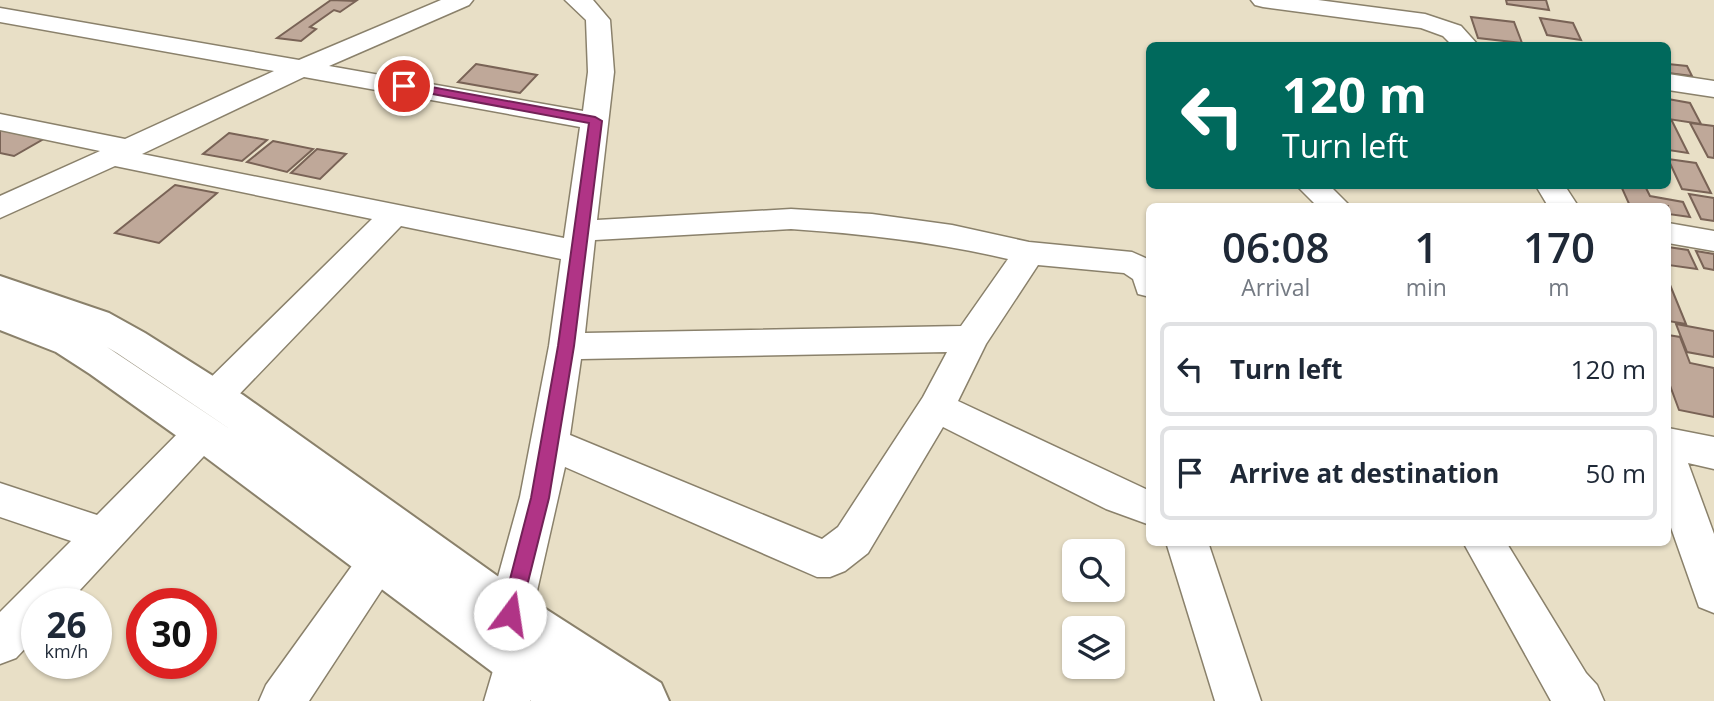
<!DOCTYPE html>
<html lang="en">
<head>
<meta charset="utf-8">
<style>
	body { margin:0; font-family:"Open Sans",sans-serif; background:#f2f2f3; color:#1f2937; height:100vh; display:flex; flex-direction:column; font-size:26px; white-space:nowrap }
	* { box-sizing:border-box; margin:0 }
	p { font-size:23px; color:#747a83 }
	.icon { flex:none; width:38px; height:38px; fill:none; stroke:currentColor; stroke-width:2; stroke-linecap:round; stroke-linejoin:round }
	.map { position:relative; flex:1; overflow:hidden }
	.sheet { position:absolute; left:1146px; top:203px; width:525px; height:343px; display:flex; flex-direction:column; background:#fff; border-radius:10px; box-shadow:0 2px 5px #0004 }
	.sheet>* { flex:none }
	.top-card { position:absolute; left:1146px; top:42px; width:525px; height:147px; border-radius:10px; box-shadow:0 2px 5px #0004; background:#00695c; color:#fff; overflow:hidden }
	.controls { position:absolute; left:1062px; top:539px; display:grid; gap:14px }
	.controls a { display:grid; place-items:center; width:63px; height:63px; border-radius:10px; background:#fff; box-shadow:0 2px 5px #0004; font-size:35px }
	.speed { position:absolute; left:21px; top:588px; display:flex; gap:14px; font-size:35px; font-weight:700; text-align:center }
	.speed>* { display:grid; place-content:center; width:91px; height:91px; border-radius:50%; background:#fff; box-shadow:0 2px 5px #0004; line-height:1 }
	.speed small { font-size:18px; font-weight:400 }
	.speed .limit { border:10px solid #d22; background:#fff; color:#111 }
	.pin { position:absolute; display:grid; place-items:center; width:60px; height:60px; color:#fff; margin:-30px; border:4px solid #fff; border-radius:50%; box-shadow:0 2px 7px #0007 }
	.me { position:absolute; width:77px; margin:-38px; rotate:14deg; stroke-linejoin:round; filter:drop-shadow(0 0 5px #0008) }
	.turn { display:flex; align-items:center; gap:24px; height:147px; padding:0 21px; font-size:32px }
	.turn .icon { width:91px; height:91px; stroke-width:2.5 }
	.turn b { display:block; font-size:49px; line-height:60px }
	.eta { display:flex; justify-content:space-evenly; align-items:center; height:119px; text-align:center }
	.eta b { font-size:42px; font-weight:600; line-height:49px }
	ul { padding:0; list-style:none }
	li { display:flex; align-items:center; gap:21px; height:94px; margin:0 14px 10px; padding:0 7px; border:4px solid #e0e1e3; border-radius:10px }
	li div { flex:1 }
	li b { display:block; font-size:26px }
	li em { font-style:normal }
	.map>svg:first-child { display:block }
	.building { fill:#bfa899; stroke:#796356; stroke-width:2 }
	.lines { fill:none; stroke-linecap:round; stroke-linejoin:round }
	.street-casing { stroke:#8a816b; stroke-width:3 }
	.secondary-casing { stroke:#8a816b; stroke-width:4 }
	.street { fill:#fff; fill-rule:evenodd }
	.secondary { fill:#fff; fill-rule:evenodd }
	.route { fill:#b03486; stroke:#722257; stroke-width:2 }
</style>
</head>
<body>
<div class="map">
<svg width="1714" height="701" viewBox="0 0 1714 701">
	<rect width="100%" height="100%" fill="#e8dfc6"/>
	<!-- building -->
	<path class="building" d="M331 0 356 1 340 12 334 10 310 27 316 29 301 41 277 38Z
		M1506 0H1546L1549 10 1507 4Z
		M1471 17 1514 22 1522 43 1478 38Z
		M1540 18 1573 23 1581 40 1547 35Z
		M476 64 537 75 520 93 458 82Z
		M1668 64 1687 66 1692 76 1668 73Z
		M1668 99 1690 103 1701 124 1668 119Z
		M1668 121H1672L1688 153 1668 150Z
		M1690 123 1714 126V158L1708 157Z
		M0 124 47 137 14 156 0 153Z
		M229 133 267 140 242 161 203 154Z
		M273 141 313 149 287 172 247 162Z
		M317 149 346 154 320 179 291 173Z
		M1668 159 1696 163 1711 193 1682 189Z
		M175 185 217 193 159 243 115 233Z
		M1621 186H1645L1650 196 1683 202 1690 217 1668 214V206H1630Z
		M1689 194 1714 198V221L1701 219Z
		M1668 247 1688 250 1697 269 1668 265Z
		M1696 251 1714 254V270L1704 268Z
		M1668 280 1686 324 1668 321Z
		M1676 324 1714 331V357L1687 352Z
		M1668 335 1680 337 1690 363 1714 368V417L1679 410 1668 380Z"/>
	<g class="lines">
		<!-- street casing -->
		<g class="street-casing">
			<path id="street" d="M441 0H473L469 5 329 66 583 111 588 72 586 20 565 0H593L610 20 614 72 597 220 791 209 872 214 952 225 1029 242 1132 252 1150 260V297L1138 294 1133 279 1124 273 1038 265 986 344 958 401 1150 491V525L1106 509 943 427 868 553 845 571 830 577H817L565 467 532 613 525 627 510 633 495 627 488 613 520 497 549 346 561 259 401 226 227 407 214 411 201 407 196 397 201 387 372 219 115 166 0 218V196L100 151 0 130V114L125 139 274 71 0 22V8L299 60ZM304 77 580 127 564 238 142 154ZM791 229C865 234 936 242 1008 259L961 326 585 333 595 240ZM947 352 923 397 838 527 822 539 570 435 581 359Z
				M1251 0H1318L1425 14 1461 26 1479 46H1453L1443 36 1421 28 1263 7 1255 5Z
				M1668 74 1714 81V97L1668 90Z
				M1297 186H1330L1350 206H1317Z
				M1536 186H1565L1578 206H1548Z
				M1668 223 1714 231V251L1668 243Z
				M203 417 216 421 222 432 216 443 67 604H37V636L16 658 0 664V612L71 541 0 517V483L97 515 190 421Z
				M1668 428 1714 437V469L1688 463 1714 534V613L1699 607 1668 519Z
				M1166 542H1208L1261 701H1215Z
				M1463 542H1506L1586 673 1597 685 1604 701H1551Z
				M379 543 394 549 400 562 309 701H259L266 685 364 549Z
				M516 640 532 647 539 662 530 701H484L500 647Z"/>
		</g>
		<!-- secondary casing -->
		<g class="secondary-casing">
			<path id="secondary" d="M0 276 109 313 145 333 243 395 527 597 661 683 669 701H531L188 444 90 374 56 352 0 330ZM107 347 117 353 233 431Z"/>
		</g>
		<!-- street -->
		<use href="#street" class="street"/>
		<!-- secondary -->
		<use href="#secondary" class="secondary"/>
	</g>
	<!-- route -->
	<path class="route" d="M404 82 595 117 602 121 574 346 549 498 520 614 518 620 510 623 503 620 501 614 531 498 558 346 589 123 400 88V83Z"/>
</svg>
<div class="controls">
<a><svg class="icon" aria-label="search" viewBox="0 0 24 24"><circle cx="10" cy="10" r="6"/><path d="M15 15l6 6"/></svg></a>
<a><svg class="icon" aria-label="layers" viewBox="0 0 24 24"><path d="M12 4l9 5-9 5-9-5zM3 14l9 5 9-5"/></svg></a>
</div>
<div class="speed"><div>26<small>km/h</small></div><div class="limit">30</div></div>
<div class="pin" style="left:404px;top:86px;background:#d93025"><svg class="icon" aria-label="arrive" viewBox="0 0 24 24"><path d="M6 21V4h12l-3 4 3 4H6"/></svg></div>
<svg class="me" style="left:510px;top:614px" viewBox="-20 -20 40 40"><circle r="19" fill="#fff"/><path d="M0-13L10 11 0 6-10 11z" fill="#b03486"/></svg>
<div class="top-card">
<div class="turn"><svg class="icon" aria-label="left" viewBox="0 0 24 24"><path d="M17 20v-9H6M10 6l-5 5 5 5"/></svg><div><b>120 m</b>Turn left</div></div>
</div>
<section class="sheet">
<div class="eta">
<div><b>06:08</b><p>Arrival</p></div>
<div><b>1</b><p>min</p></div>
<div><b>170</b><p>m</p></div>
</div>
<ul>
<li><svg class="icon" aria-label="left" viewBox="0 0 24 24"><path d="M17 20v-9H6M10 6l-5 5 5 5"/></svg><div><b>Turn left</b></div><em>120 m</em></li>
<li><svg class="icon" aria-label="arrive" viewBox="0 0 24 24"><path d="M6 21V4h12l-3 4 3 4H6"/></svg><div><b>Arrive at destination</b></div><em>50 m</em></li>
</ul>
</section>
</div>
</body>
</html>
